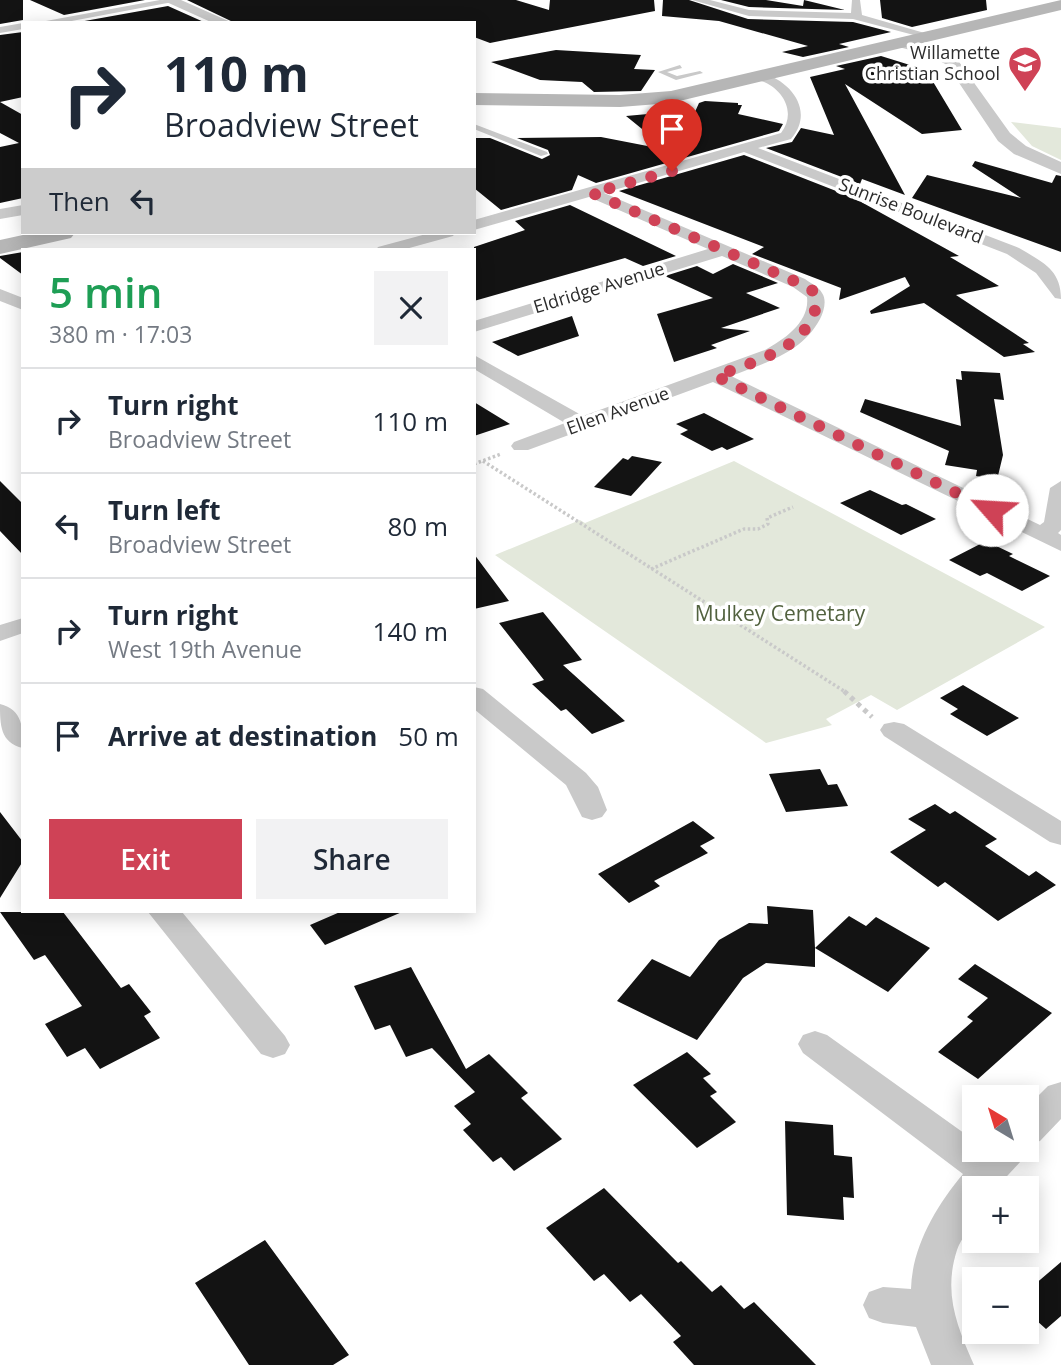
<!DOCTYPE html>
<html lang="en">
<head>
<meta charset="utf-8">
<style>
	body { margin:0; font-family:"Open Sans",sans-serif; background:#f2f2f3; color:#1f2937; height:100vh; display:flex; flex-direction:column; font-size:26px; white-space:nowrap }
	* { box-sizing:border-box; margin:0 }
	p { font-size:23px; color:#747a83 }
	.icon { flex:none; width:38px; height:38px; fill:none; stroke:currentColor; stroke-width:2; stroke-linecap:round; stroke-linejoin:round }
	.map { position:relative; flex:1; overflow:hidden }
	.sheet { position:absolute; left:21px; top:248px; width:455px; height:665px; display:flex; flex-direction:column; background:#fff; border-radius:0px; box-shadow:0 4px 18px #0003 }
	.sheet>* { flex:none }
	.hud { position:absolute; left:21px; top:21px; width:455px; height:214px; border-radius:0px; box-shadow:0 4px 18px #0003; background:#fff; color:#1f2937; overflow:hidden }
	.needle { width:46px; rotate:322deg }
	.controls { position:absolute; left:962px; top:1085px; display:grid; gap:14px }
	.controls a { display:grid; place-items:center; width:77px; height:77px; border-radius:0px; background:#fff; box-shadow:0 4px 18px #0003; font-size:35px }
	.pin { position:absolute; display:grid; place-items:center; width:60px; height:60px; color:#fff; margin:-72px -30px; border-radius:50% 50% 50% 0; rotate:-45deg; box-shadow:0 0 7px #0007 }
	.pin .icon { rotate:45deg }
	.me { position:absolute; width:77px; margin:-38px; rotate:296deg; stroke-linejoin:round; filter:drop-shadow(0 0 5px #0008) }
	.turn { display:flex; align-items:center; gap:24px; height:147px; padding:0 28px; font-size:32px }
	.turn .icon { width:91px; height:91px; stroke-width:2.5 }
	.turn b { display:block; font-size:49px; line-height:60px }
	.then { display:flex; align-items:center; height:66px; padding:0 28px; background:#0003; gap:14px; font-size:26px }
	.round { display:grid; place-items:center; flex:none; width:74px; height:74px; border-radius:0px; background:#f2f2f3 }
	.summary { display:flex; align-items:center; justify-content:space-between; height:119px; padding:0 28px }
	h1 { font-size:42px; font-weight:600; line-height:52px; color:#1e9e55 }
	.cta { display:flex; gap:14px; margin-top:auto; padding:14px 28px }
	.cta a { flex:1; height:80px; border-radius:0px; background:#cf4256; color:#fff; font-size:28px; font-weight:600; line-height:80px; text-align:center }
	.cta a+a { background:#f2f2f3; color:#1f2937 }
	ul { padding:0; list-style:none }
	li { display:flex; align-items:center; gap:21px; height:105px; padding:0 28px; border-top:2px solid #e0e1e3 }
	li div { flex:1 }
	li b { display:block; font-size:26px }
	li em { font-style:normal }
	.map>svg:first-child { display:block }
	.green { fill:#e3e8db }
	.building { fill:#131313 }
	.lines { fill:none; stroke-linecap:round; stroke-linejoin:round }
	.path-far1 { stroke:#c9c9c9; stroke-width:3.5; stroke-dasharray:2.5 2.5; stroke-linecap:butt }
	.path { stroke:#c9c9c9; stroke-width:5; stroke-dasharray:4.5 4.5; stroke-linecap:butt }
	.service { fill:#c9c9c9; fill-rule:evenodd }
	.minor { fill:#c9c9c9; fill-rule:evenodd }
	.tertiary { fill:#c9c9c9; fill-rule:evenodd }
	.secondary { fill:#b6b6b6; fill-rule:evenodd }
	.route { stroke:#cf4256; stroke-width:12; stroke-dasharray:0 21.6 }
	.labels { text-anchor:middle; stroke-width:7; stroke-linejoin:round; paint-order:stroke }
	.far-poi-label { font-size:18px; fill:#2c2c2c; stroke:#fff; text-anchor:end }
	.far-street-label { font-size:18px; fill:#2c2c2c; stroke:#fff }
	.park-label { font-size:21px; fill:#52623f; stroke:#fff }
</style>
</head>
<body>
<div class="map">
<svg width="1061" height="1365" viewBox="0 0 1061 1365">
	<rect width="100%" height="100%" fill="#fff"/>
	<!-- green -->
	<path class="green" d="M1011 122 1061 128V160L1032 146Z
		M734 461 1045 627 897 710 871 695 826 719 832 725 766 743 495 555 580 520 585 523Z"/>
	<!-- building -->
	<path class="building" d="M0 0H23V20L0 24Z
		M30 0H145L64 15Z
		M187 0H516L549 10 550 0H654L655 11 490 43 474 37V23H235Z
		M663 0H689L748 19 853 22 891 32 839 44 849 47 803 57 782 52 808 46 719 21 662 16Z
		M721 0H766L803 6 804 0 845 10 749 7Z
		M880 0H986L987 10 912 27 882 18Z
		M168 6 206 23 79 22Z
		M23 32V97L0 102 23 115V198L0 203V147L19 143 0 133V35Z
		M556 50 641 55 634 69 655 70 641 91 594 92 582 82 540 80 491 62Z
		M881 56 926 70 962 130 922 134 845 84 905 195 862 179 860 184 766 148 792 142 801 128 834 135 810 77 845 69 836 66Z
		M705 101 738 103V105H742L738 114 783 124 779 131 596 183 578 175 572 190 501 210 474 188V138H490L542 159 550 155 548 150 517 138 601 137 668 150 626 116 670 112 689 125 699 103Z
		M744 155 854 198 959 256 950 257 999 286 956 295 1029 343 1023 344 1035 352 1004 357 924 303 871 314 870 311 910 286 905 277 839 300 841 288 752 254 764 247 619 191Z
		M975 161 1052 183 1056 175 1061 176V252L912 198 927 175 1021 198 972 166Z
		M570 205 676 256 643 266 625 258 474 301V247L525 230 515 221Z
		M23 252V275L0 258V256Z
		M733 264 778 283 746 293 780 308 721 328 750 331 711 345 717 348 674 362 657 314 713 298 665 276 697 266 713 274Z
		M572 316 579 336 518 356 492 342Z
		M961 371 1000 373 1004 400 994 399 1003 455 997 480 976 476 977 470 945 465 949 451 860 412 865 399 961 426 956 379 962 380Z
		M474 402 510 424 474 436Z
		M704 413 754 439 727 450 722 447 712 451 680 434 688 430 676 424Z
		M632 456 662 462 631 496 594 487 623 458 628 460Z
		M0 481 23 504V555L0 531Z
		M870 490 902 505 906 504 936 519 901 535 840 503Z
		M986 541 1013 554 1009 556 1050 576 1022 591 987 573 980 576 949 560Z
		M474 554 509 601 474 609Z
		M543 612 582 660 563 665 625 721 592 734 566 709 561 711 532 684 544 680 499 623Z
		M963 685 1019 718 987 736 950 714 958 709 940 698Z
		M820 769 828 785 837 784 848 806 786 812 769 774Z
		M935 804 950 814 955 811 997 839 985 846 1029 876 1036 871 1056 885 998 921 945 882 938 887 890 852 926 830 908 819Z
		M0 812 23 842V861L0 898Z
		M693 821 715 838 700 846 708 853 654 881 660 886 629 903 598 874Z
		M767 906 813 910 815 948 849 916 866 926 876 917 930 948 888 992 815 948V967L766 963 743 978 697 1040 617 1001 652 959 690 977 719 940 749 923 768 924Z
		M0 912H63L121 988 129 984 151 1012 144 1016 160 1038 100 1069 85 1048 67 1057 45 1024 82 1006 45 955 34 960Z
		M340 912H402L325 945 310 925Z
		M975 964 1052 1013 978 1079 938 1052 973 1021 967 1017 988 998 958 979Z
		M411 967 466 1069 489 1054 528 1093 521 1098 562 1139 514 1171 501 1157 493 1162 463 1130 471 1124 454 1106 475 1092 432 1048 406 1057 390 1025 375 1030 354 986Z
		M687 1052 711 1074 703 1078 717 1092 710 1096 736 1122 697 1148 633 1085Z
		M785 1121 833 1125 834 1155 852 1157 854 1198 843 1197 844 1220 787 1215Z
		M604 1188 678 1263 681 1261 712 1292 721 1285 744 1309 754 1302 816 1365H694L673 1342 681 1336 641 1294 630 1302 604 1274 594 1281 546 1228Z
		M265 1240 349 1355 333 1365H249L195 1283Z
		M1061 1262V1316L1046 1329 1027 1312V1291Z"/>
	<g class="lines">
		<!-- path-far1 -->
		<path class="path-far1" d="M483 461 847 693
			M474 464 501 454
			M651 569 744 529H758L768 524 767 518 793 507"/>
		<!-- path -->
		<path class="path" d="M844 691 872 717"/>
		<!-- service -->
		<path class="service" d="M680 65 682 68 667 72 677 76 700 71 703 73 676 80 658 72Z
			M474 124 547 152 548 154 541 156 474 129Z"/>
		<!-- minor -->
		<path class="minor" d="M160 0 178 1 61 23H35Z
			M692 0H710L749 10 851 13 852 0H860L862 15 935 36 929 39 853 19 749 16Z
			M23 23V29L0 33V27Z
			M762 73C791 81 815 111 791 139L758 148 1019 248C1042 262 1061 269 1061 299L1055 298 1036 273 1007 254 744 152 604 193 805 279C810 283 819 287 822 293 827 300 824 311 820 319 802 353 765 363 731 376L1040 525 1044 522 1050 488 1061 481V530L1058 533 1061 535V551L713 382 528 450H514L511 446 514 442 565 423 474 369V355L583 416 765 350C785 339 810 322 807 297L793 287 722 256 474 332V321L708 249 589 197 474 230V220L781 133C798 111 781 86 758 80L756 77Z
			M23 205V215L0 219V209Z
			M430 233H455L453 236 402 250H376L378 247Z
			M0 289 23 298V310L0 301Z
			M23 618V633L0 641V625Z
			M474 687 483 689 586 773 598 787 607 810 602 817 592 820 582 817 566 785 474 709Z
			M0 704C23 710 23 728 23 748 0 743 0 724 0 704Z
			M894 722 904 724 1061 821V845L1050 842 884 736 880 730 884 724Z
			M148 912H182L285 1036 290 1045 285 1054 273 1058 261 1054Z
			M815 1031 827 1035 975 1141V1150H1027L1021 1161 996 1188H975C975 1197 977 1208 975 1216 972 1227 961 1238 957 1250 943 1293 957 1326 974 1365H931L916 1327 883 1323 869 1318 863 1305 869 1292 883 1287 911 1289C912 1247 936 1206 963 1174L803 1053 798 1044 803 1035Z
			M1061 1082V1119L1040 1141 1027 1145V1107L1048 1086Z"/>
		<!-- tertiary -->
		<path class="tertiary" d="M162 0H181L233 23H213Z
			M900 39 939 49 957 59 1010 133 1026 146 1061 162V174L1014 154 998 141 947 65 929 55 895 46 893 43Z"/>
		<!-- secondary -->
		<path class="secondary" d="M1061 0V10L671 103 620 107 474 105V93L620 95 671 91Z
			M32 233H75L71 238 0 254V240Z"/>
	</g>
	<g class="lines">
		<!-- route -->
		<path class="route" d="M672 171 592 193 799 283 812 290 817 300C812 348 753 362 716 376L992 510"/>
	</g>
	<!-- icons -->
	<defs>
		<g id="school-pin" transform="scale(1.75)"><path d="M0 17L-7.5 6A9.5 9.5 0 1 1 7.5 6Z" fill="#cf4256" stroke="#fff"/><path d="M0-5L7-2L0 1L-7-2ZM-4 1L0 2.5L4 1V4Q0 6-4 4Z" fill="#fff"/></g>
	</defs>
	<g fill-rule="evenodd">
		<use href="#school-pin" x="1025" y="63"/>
	</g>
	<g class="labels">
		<!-- far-poi labels -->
		<g class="far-poi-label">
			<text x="1000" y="59">Willamette<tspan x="1000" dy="21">Christian School</tspan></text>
		</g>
		<!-- far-street labels -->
		<g class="far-street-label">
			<text transform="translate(911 211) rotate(21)" y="6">Sunrise Boulevard</text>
			<text transform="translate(599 288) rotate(-17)" y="6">Eldridge Avenue</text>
			<text transform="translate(618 411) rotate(-20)" y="6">Ellen Avenue</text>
		</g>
		<!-- park labels -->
		<g class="park-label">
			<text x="780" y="621">Mulkey Cemetary</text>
		</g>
	</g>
</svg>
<div class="controls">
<a><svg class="needle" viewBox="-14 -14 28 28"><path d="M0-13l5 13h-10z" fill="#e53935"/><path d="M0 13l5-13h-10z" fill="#747a83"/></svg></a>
<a>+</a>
<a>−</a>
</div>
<div class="pin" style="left:672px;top:171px;background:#d93025"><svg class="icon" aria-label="arrive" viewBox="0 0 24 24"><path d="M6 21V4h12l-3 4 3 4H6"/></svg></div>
<svg class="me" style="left:992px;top:510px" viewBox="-20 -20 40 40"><circle r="19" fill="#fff"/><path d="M0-13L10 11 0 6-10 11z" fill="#cf4256"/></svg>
<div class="hud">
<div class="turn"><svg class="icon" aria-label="right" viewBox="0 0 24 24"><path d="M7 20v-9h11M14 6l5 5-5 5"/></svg><div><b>110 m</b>Broadview Street</div></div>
<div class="then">Then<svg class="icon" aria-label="left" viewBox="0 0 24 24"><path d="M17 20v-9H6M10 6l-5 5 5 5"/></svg></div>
</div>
<section class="sheet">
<div class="summary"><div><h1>5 min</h1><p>380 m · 17:03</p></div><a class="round"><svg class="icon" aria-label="close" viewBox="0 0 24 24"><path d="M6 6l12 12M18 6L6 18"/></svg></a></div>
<ul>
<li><svg class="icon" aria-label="right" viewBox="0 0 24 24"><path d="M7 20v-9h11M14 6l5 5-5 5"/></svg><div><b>Turn right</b><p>Broadview Street</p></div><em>110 m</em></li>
<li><svg class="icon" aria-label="left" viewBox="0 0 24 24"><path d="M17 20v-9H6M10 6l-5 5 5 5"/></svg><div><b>Turn left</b><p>Broadview Street</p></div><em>80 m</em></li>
<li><svg class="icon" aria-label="right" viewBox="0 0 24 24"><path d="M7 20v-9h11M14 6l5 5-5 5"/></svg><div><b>Turn right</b><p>West 19th Avenue</p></div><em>140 m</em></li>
<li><svg class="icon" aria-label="arrive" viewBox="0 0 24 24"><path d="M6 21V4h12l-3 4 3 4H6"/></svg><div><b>Arrive at destination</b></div><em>50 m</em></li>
</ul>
<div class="cta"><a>Exit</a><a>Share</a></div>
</section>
</div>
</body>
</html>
